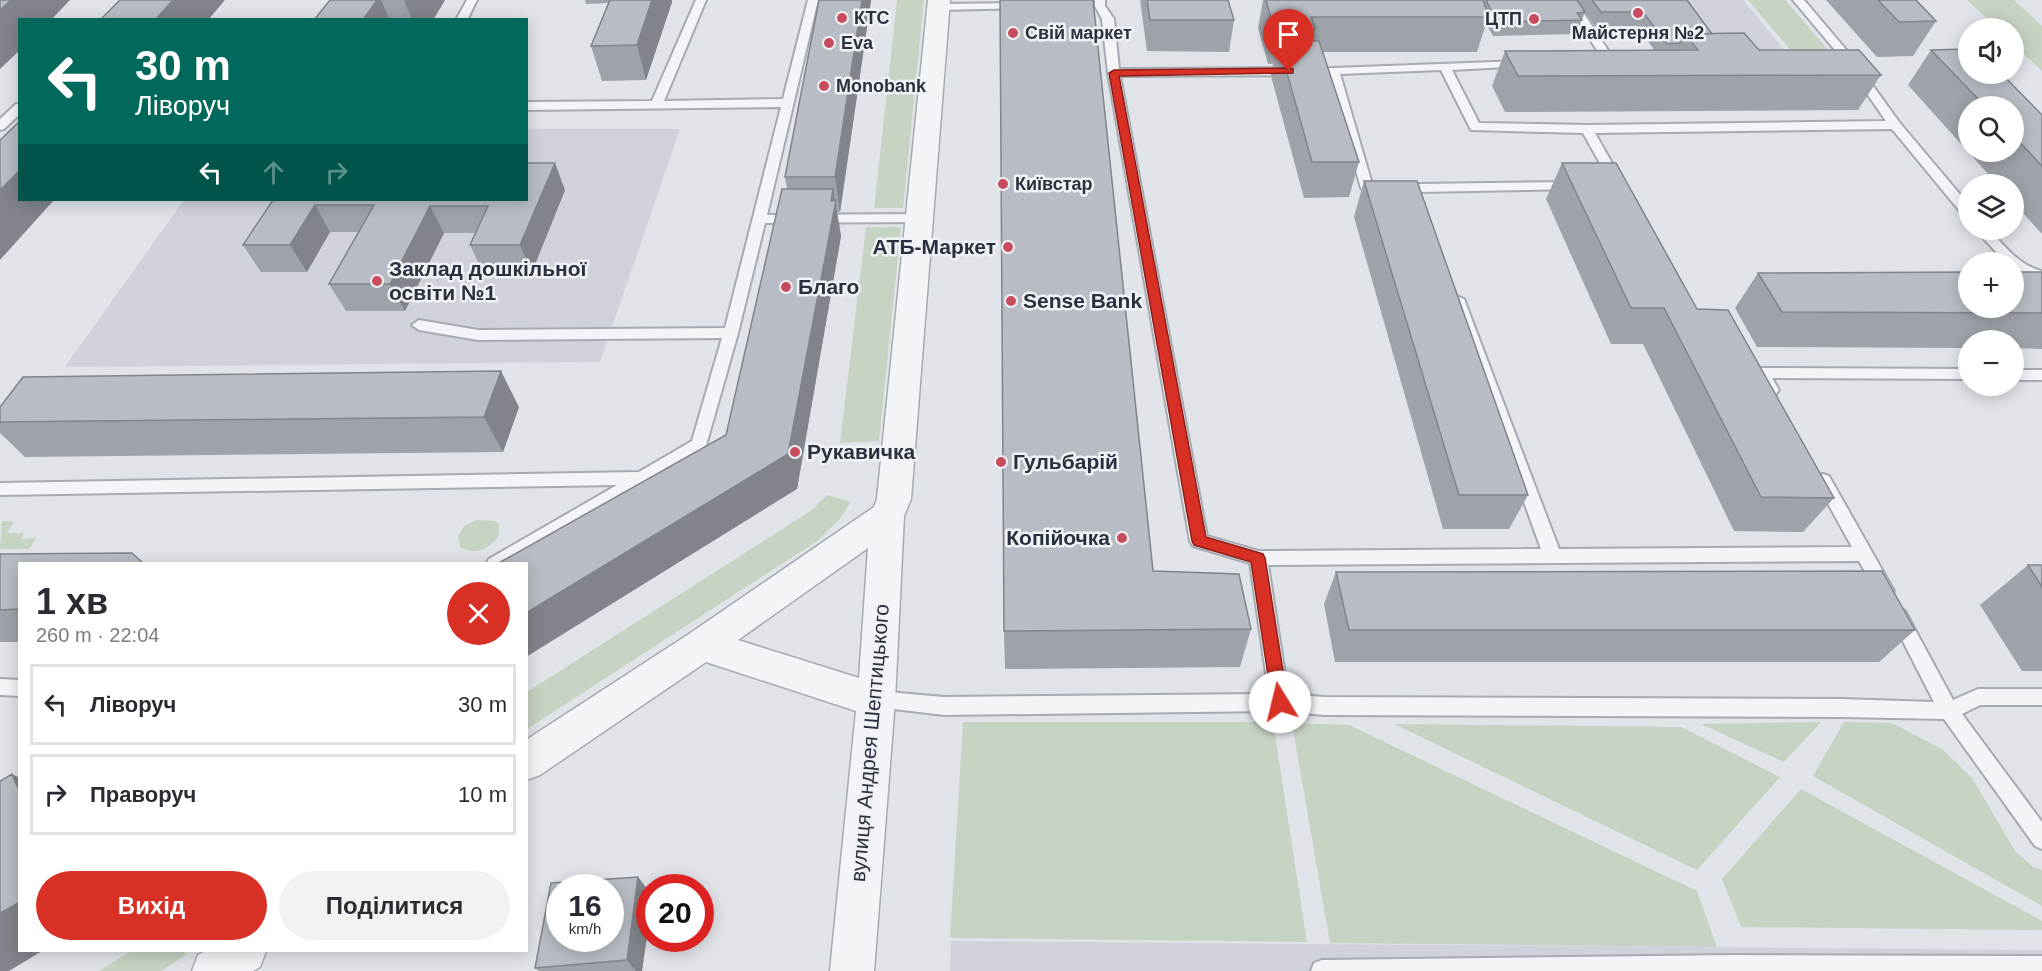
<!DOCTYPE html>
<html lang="uk">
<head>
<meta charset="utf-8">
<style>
	body { margin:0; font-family:Helvetica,sans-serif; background:#f2f2f3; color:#2b2b33; height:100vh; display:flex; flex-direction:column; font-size:22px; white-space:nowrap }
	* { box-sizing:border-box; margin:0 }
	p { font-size:20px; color:#7c7c81 }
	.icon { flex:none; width:33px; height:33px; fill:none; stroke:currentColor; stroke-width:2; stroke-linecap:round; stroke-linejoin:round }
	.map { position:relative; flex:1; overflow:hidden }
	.side { position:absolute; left:18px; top:562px; width:510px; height:390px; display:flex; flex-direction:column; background:#fff; border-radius:0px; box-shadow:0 3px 15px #0003 }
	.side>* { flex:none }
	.top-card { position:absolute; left:18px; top:18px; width:510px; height:183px; border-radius:0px; box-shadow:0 3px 15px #0003; background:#00695c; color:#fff; overflow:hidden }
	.fabs { position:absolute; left:1958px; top:18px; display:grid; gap:12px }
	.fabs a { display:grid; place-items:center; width:66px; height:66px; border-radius:50%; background:#fff; box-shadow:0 3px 15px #0003; font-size:30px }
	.speed { position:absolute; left:546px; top:874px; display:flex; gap:12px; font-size:30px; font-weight:700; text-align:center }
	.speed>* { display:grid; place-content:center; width:78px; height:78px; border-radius:50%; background:#fff; box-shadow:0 3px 15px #0003; line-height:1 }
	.speed small { font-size:15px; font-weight:400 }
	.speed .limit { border:9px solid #d22; background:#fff; color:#111 }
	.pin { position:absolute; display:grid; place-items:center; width:51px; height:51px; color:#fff; margin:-62px -26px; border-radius:50% 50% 50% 0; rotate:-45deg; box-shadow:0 0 6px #0007 }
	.pin .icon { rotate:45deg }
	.me { position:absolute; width:66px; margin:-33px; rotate:351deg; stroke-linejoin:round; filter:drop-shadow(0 0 4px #0008) }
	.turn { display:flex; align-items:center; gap:21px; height:126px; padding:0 18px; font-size:27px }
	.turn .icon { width:78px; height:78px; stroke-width:2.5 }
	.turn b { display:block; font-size:42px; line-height:51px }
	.lanes { display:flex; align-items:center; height:57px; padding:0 18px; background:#0003; justify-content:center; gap:30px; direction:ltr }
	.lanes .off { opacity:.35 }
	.round { display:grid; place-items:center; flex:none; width:63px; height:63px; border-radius:32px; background:#f2f2f3 }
	.summary { display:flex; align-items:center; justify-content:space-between; height:102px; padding:0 18px }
	h1 { font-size:36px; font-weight:700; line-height:45px }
	.cta { display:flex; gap:12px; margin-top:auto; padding:12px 18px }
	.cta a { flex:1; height:69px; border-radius:36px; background:#d93025; color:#fff; font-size:24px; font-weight:700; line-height:69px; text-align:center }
	.cta a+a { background:#f2f2f3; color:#2b2b33 }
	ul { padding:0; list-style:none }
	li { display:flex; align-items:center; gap:18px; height:81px; margin:0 12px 9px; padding:0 6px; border:3px solid #e1e1e2; border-radius:0px }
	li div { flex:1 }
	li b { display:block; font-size:22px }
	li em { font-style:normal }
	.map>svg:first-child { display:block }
	.built { fill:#cfd2da }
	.green { fill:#c6d2c2 }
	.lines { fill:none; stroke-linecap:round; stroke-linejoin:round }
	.lane-casing { stroke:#a6aab2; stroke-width:4 }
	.street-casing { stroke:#a6aab2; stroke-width:3 }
	.lane { fill:#f3f4f7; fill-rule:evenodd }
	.street { fill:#f3f4f7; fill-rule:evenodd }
	.wall { fill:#9ea3a9; fill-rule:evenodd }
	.shaded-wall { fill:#81848a }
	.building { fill:#b8bdc5; stroke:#81848a; stroke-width:1.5; fill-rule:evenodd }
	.route { fill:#d93025; stroke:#8d1f18; stroke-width:1.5 }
	.poi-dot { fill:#c74c5d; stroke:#f0f2f6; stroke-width:2 }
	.labels { text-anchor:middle; stroke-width:5; stroke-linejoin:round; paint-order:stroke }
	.far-poi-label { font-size:18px; font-weight:bold; fill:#2a313f; stroke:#f0f2f6; text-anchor:start }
	.poi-label { font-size:21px; font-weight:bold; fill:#2a313f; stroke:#f0f2f6; text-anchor:start }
	.street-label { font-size:21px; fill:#2a313f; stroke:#f0f2f6 }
</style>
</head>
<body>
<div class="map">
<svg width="2042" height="971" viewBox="0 0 2042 971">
	<rect width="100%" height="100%" fill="#e0e3e8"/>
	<!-- built -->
	<path class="built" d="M1491 0H1743L1787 53 1729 52 1691 25 1571 26Z
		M527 129H680L600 362 65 367 184 200H526Z
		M951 941 2042 950V971H950Z"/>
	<!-- green -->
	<path class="green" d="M897 0H924L903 208H874Z
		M1748 0H1785L1830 52 1793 53Z
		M1967 0H2014L2042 26V71L2013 44V28H1997Z
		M866 227H901L879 441 840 443Z
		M827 495 851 502 839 520 817 541 527 729V692L812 510Z
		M477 520 495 521 499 525V535C491 549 474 556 460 547L458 537 464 526Z
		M2 521 14 522 7 533H24L21 539 36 538 29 549H0Z
		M963 722H1273L1307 942 950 938Z
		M1821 722 1784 762 1701 724Z
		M1844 722 1892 723 1942 749 1972 778 2015 851 2033 867 2042 870V906L1813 776Z
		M1292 723 1349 725 1697 891 1717 947 1330 943Z
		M1394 724 1681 727 1780 777 1697 870Z
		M1801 789 2042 921V930L1741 927 1722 879Z
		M131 951H184L186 955 161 971H99Z"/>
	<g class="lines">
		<!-- lane casing -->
		<g class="lane-casing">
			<path id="lane" d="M467 0H477L467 20H456Z
				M696 0H706L664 101 783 99 808 0H818L767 215 921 214 928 218 921 222 765 223 738 333 705 449 510 564H486L489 559 617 485 0 495V483L639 472 692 441 722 338 478 340 419 330 412 325 419 320 478 330 725 328 781 107 526 110V102L652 101Z
				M1095 0H1105V6L1114 19 1119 69 1333 68 1521 61 1527 64 1525 66 1452 70 1479 123 1587 125 1886 121 1845 62 1793 0H1804L1853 58 1899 122 1968 204V216L1963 215 1892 129 1595 133 1622 181 1616 185 1610 181 1583 133 1471 130 1441 70 1340 74 1372 184 1386 185 1387 188C1382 194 1366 194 1361 188L1328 75 1120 76 1207 536 1258 551 1541 549 1452 302 1459 297 1464 299 1559 549 1852 547 1815 480 1817 476 1823 474 1829 476 1894 591 1891 596 1885 598 1879 596 1859 561 1268 565 1288 694 1324 697 1841 699 1934 702 1890 616 1893 611 1899 608 1905 611 1953 700 1978 689H2042V705H1980L1962 714 2042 822V849L2035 846 1944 719 1841 717 1324 715 1280 711 944 715 869 706 866 700 869 694 876 691 944 697 1269 694 1250 563 1193 546 1190 541 1108 73 1102 19 1095 6Z
				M1565 0H1575L1617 64 1615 66H1607Z
				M1022 3 1026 4V8L939 10 934 7 939 4Z
				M16 104H20V114L4 129 0 130V119Z
				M1572 182 1577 183 1578 186 1577 189 1417 192 1411 188 1417 184Z
				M1976 230H1989C2005 246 2019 266 2042 271V281L2021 275 2013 270V262H2005Z
				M1761 368 1968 369V379L1772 378 1779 390 1776 394H1766L1753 373 1756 369Z
				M2013 370H2042V380H2013Z
				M0 679 20 680V696L0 695Z
				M1734 955 2042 956V971H1311L1314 963 1322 960Z"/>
		</g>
		<!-- street casing -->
		<g class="street-casing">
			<path id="street" d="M928 0H950L911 499 904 516 895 700 874 971H830L856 711 706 662 540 775 526 780V740L689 634 874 507 877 499ZM868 548 859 678 738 640Z
				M205 951H266L260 967 253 971H192L198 955Z"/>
		</g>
		<!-- lane -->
		<use href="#lane" class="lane"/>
		<!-- street -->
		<use href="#street" class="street"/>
	</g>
	<!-- wall -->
	<path class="wall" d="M330 0H445L433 20H314Z
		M585 0H672V2L646 80 602 81 591 46 608 3 586 4Z
		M819 0H871L840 212H837L841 236 797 489 787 189 785 177Z
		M1140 0H1228L1234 20 1229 52 1147 51Z
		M1263 0H1687L1712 34 1759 50 1881 75 1858 110 1505 112 1492 86 1505 51H1655L1637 26H1595L1580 5 1585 12 1576 34 1493 36 1486 24 1477 52H1322L1359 162 1349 197 1304 198 1271 76 1273 64H1268L1258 28Z
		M1826 0H1916L1936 21 1913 56 1877 57Z
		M1931 50 2042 115V234L2013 202V184H1997L1908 85ZM1968 106H2013V152H1968Z
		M1562 163 1697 309 1834 498 1803 532 1734 531 1643 344H1611L1546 199Z
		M1364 181 1528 495 1509 529H1443L1354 217Z
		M565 190 532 272H483L470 245 476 233H444L405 311H346L329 284 359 232H330L307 272H261L243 245 273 200Z
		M2042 272V349L2013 348V340H1968V348L1757 347 1735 308 1758 273Z
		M519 407 503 452 25 457 0 433V422Z
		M0 554 20 564V642H0Z
		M2028 565H2042V671H2022L1980 605Z
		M1153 571 1251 629 1240 667 1005 669 1004 631Z
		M1336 572 1915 630 1879 662H1335L1324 604Z
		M638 877 650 893V914L642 971H539L535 968Z"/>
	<!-- shaded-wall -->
	<path class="shaded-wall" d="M11 0H70L51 20H20V50L0 69V10Z
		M173 0H225L208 20H155Z
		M377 0H381L390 20H363Z
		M404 0H445L433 20H412Z
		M652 0H672V2L646 80 637 45Z
		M862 0H871L840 212 835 177Z
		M555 163 565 190 532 272 520 245Z
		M20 170V200H54L0 260V190Z
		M833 189 841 236 797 489 526 657V613L788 454Z
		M315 205 330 232 307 272 290 245Z
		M430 206 444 233 405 311 390 284Z
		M501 371 519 407 503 452 484 417Z
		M12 774 20 778V793Z
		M638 877 650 893V914L642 971H636L627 960Z
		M20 902V951H42L9 971H0V913Z"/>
	<!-- building -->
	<path class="building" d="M0 0H11L0 10Z
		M120 0H173L155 20H100Z
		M330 0H377L363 20H314Z
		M610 0H652L637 45 591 46Z
		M819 0H862L835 177H785Z
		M1000 0H1093L1153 571 1239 574 1251 629 1004 631Z
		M1147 0H1228L1234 20H1150Z
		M1266 0H1483L1489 17H1311L1315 29H1274Z
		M1486 0H1577L1585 12 1577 13 1582 20 1497 22Z
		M1592 0H1687L1712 34H1685L1681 43 1667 44 1643 12H1601Z
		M1878 0H1916L1936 21 1899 22Z
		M1744 33 1759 50H1859L1881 75 1518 76 1505 51 1698 50 1685 34Z
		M1278 41H1319L1359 162H1312Z
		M1968 49V74H2002L2042 115V166L2013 135V106H1985L1931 50Z
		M20 121V170L0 190V140Z
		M526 163H555L520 245H470L488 206H430L390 284H329L374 205H315L290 245H243L273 200H526Z
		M1562 163H1616L1697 309 1728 310 1834 498 1761 497 1664 308H1631Z
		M1364 181H1417L1528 495H1459Z
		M782 189H833L831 201 836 200 788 454 526 613V564H497L726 435Z
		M1968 272V308H2013V272H2042V313L1782 312 1758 273Z
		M501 371 484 417 0 422V407L23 377Z
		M132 553 144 564H20V609L0 610V554Z
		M2028 565H2042V587Z
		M1882 571 1915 630H1349L1336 572Z
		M12 774 20 793V902L0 913V781Z
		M638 877 627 960 535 968 551 883ZM560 888H610V939H560Z"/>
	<!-- route -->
	<path class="route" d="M1289 68 1293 69V73L1119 76 1206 537 1263 554 1265 558 1288 702 1286 707 1280 709 1275 707 1272 702 1251 562 1194 545 1192 541 1109 73 1114 70Z"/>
	<!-- markers -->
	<g class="poi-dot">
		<circle cx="1638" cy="13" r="6"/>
		<circle cx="842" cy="18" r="6"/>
		<circle cx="1534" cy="19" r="6"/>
		<circle cx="1013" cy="33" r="6"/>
		<circle cx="829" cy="43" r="6"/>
		<circle cx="824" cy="86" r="6"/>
		<circle cx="1003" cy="184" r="6"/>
		<circle cx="1008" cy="247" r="6"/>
		<circle cx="377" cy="281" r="6"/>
		<circle cx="786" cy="287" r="6"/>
		<circle cx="1011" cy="301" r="6"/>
		<circle cx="795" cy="452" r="6"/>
		<circle cx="1001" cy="462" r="6"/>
		<circle cx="1122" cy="538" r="6"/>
	</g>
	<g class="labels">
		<!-- far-poi labels -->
		<g class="far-poi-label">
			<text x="854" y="24">КТС</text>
			<text x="1522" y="25" text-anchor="end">ЦТП</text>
			<text x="1025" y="39">Свій маркет</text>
			<text x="1638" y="39" text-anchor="middle">Майстерня №2</text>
			<text x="841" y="49">Eva</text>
			<text x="836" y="92">Monobank</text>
			<text x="1015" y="190">Київстар</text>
		</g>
		<!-- poi labels -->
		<g class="poi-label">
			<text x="996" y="254" text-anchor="end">АТБ-Маркет</text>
			<text x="389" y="276">Заклад дошкільної<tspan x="389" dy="24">освіти №1</tspan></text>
			<text x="798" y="294">Благо</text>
			<text x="1023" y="308">Sense Bank</text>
			<text x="807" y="459">Рукавичка</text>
			<text x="1013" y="469">Гульбарій</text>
			<text x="1110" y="545" text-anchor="end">Копійочка</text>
		</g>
		<!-- street labels -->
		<g class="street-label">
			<text transform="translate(870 743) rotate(-85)" y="7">вулиця Андрея Шептицького</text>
		</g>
	</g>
</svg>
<div class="fabs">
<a><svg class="icon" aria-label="sound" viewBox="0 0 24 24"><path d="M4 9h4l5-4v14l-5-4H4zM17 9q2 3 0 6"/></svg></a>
<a><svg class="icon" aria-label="search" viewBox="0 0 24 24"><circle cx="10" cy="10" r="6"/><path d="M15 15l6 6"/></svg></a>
<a><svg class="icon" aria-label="layers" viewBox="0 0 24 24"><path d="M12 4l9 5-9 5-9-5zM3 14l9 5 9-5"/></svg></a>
<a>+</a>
<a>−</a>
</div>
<div class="speed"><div>16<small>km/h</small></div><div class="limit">20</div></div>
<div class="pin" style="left:1289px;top:71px;background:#d93025"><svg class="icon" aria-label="arrive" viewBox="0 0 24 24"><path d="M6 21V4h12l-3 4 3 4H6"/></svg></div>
<svg class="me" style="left:1280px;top:702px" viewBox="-20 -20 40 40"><circle r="19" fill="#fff"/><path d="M0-13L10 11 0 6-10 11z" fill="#d93025"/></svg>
<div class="top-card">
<div class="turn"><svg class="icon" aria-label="left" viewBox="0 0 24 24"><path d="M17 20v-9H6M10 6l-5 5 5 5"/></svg><div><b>30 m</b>Ліворуч</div></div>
<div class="lanes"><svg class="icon" aria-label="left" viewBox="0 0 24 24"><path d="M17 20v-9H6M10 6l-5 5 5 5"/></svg><svg class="icon off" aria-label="ahead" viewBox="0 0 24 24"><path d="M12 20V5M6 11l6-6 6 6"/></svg><svg class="icon off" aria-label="right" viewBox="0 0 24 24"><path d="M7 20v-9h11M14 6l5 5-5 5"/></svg></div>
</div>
<section class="side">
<div class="summary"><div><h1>1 хв</h1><p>260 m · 22:04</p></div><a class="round" style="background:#d93025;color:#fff"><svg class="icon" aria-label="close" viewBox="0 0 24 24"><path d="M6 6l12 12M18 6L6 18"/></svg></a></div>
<ul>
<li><svg class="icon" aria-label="left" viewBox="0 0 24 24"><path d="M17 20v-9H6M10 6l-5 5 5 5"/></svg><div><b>Ліворуч</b></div><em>30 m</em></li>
<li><svg class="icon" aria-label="right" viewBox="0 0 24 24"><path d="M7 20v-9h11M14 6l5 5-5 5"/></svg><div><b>Праворуч</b></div><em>10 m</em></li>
</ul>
<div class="cta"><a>Вихід</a><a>Поділитися</a></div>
</section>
</div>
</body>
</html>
